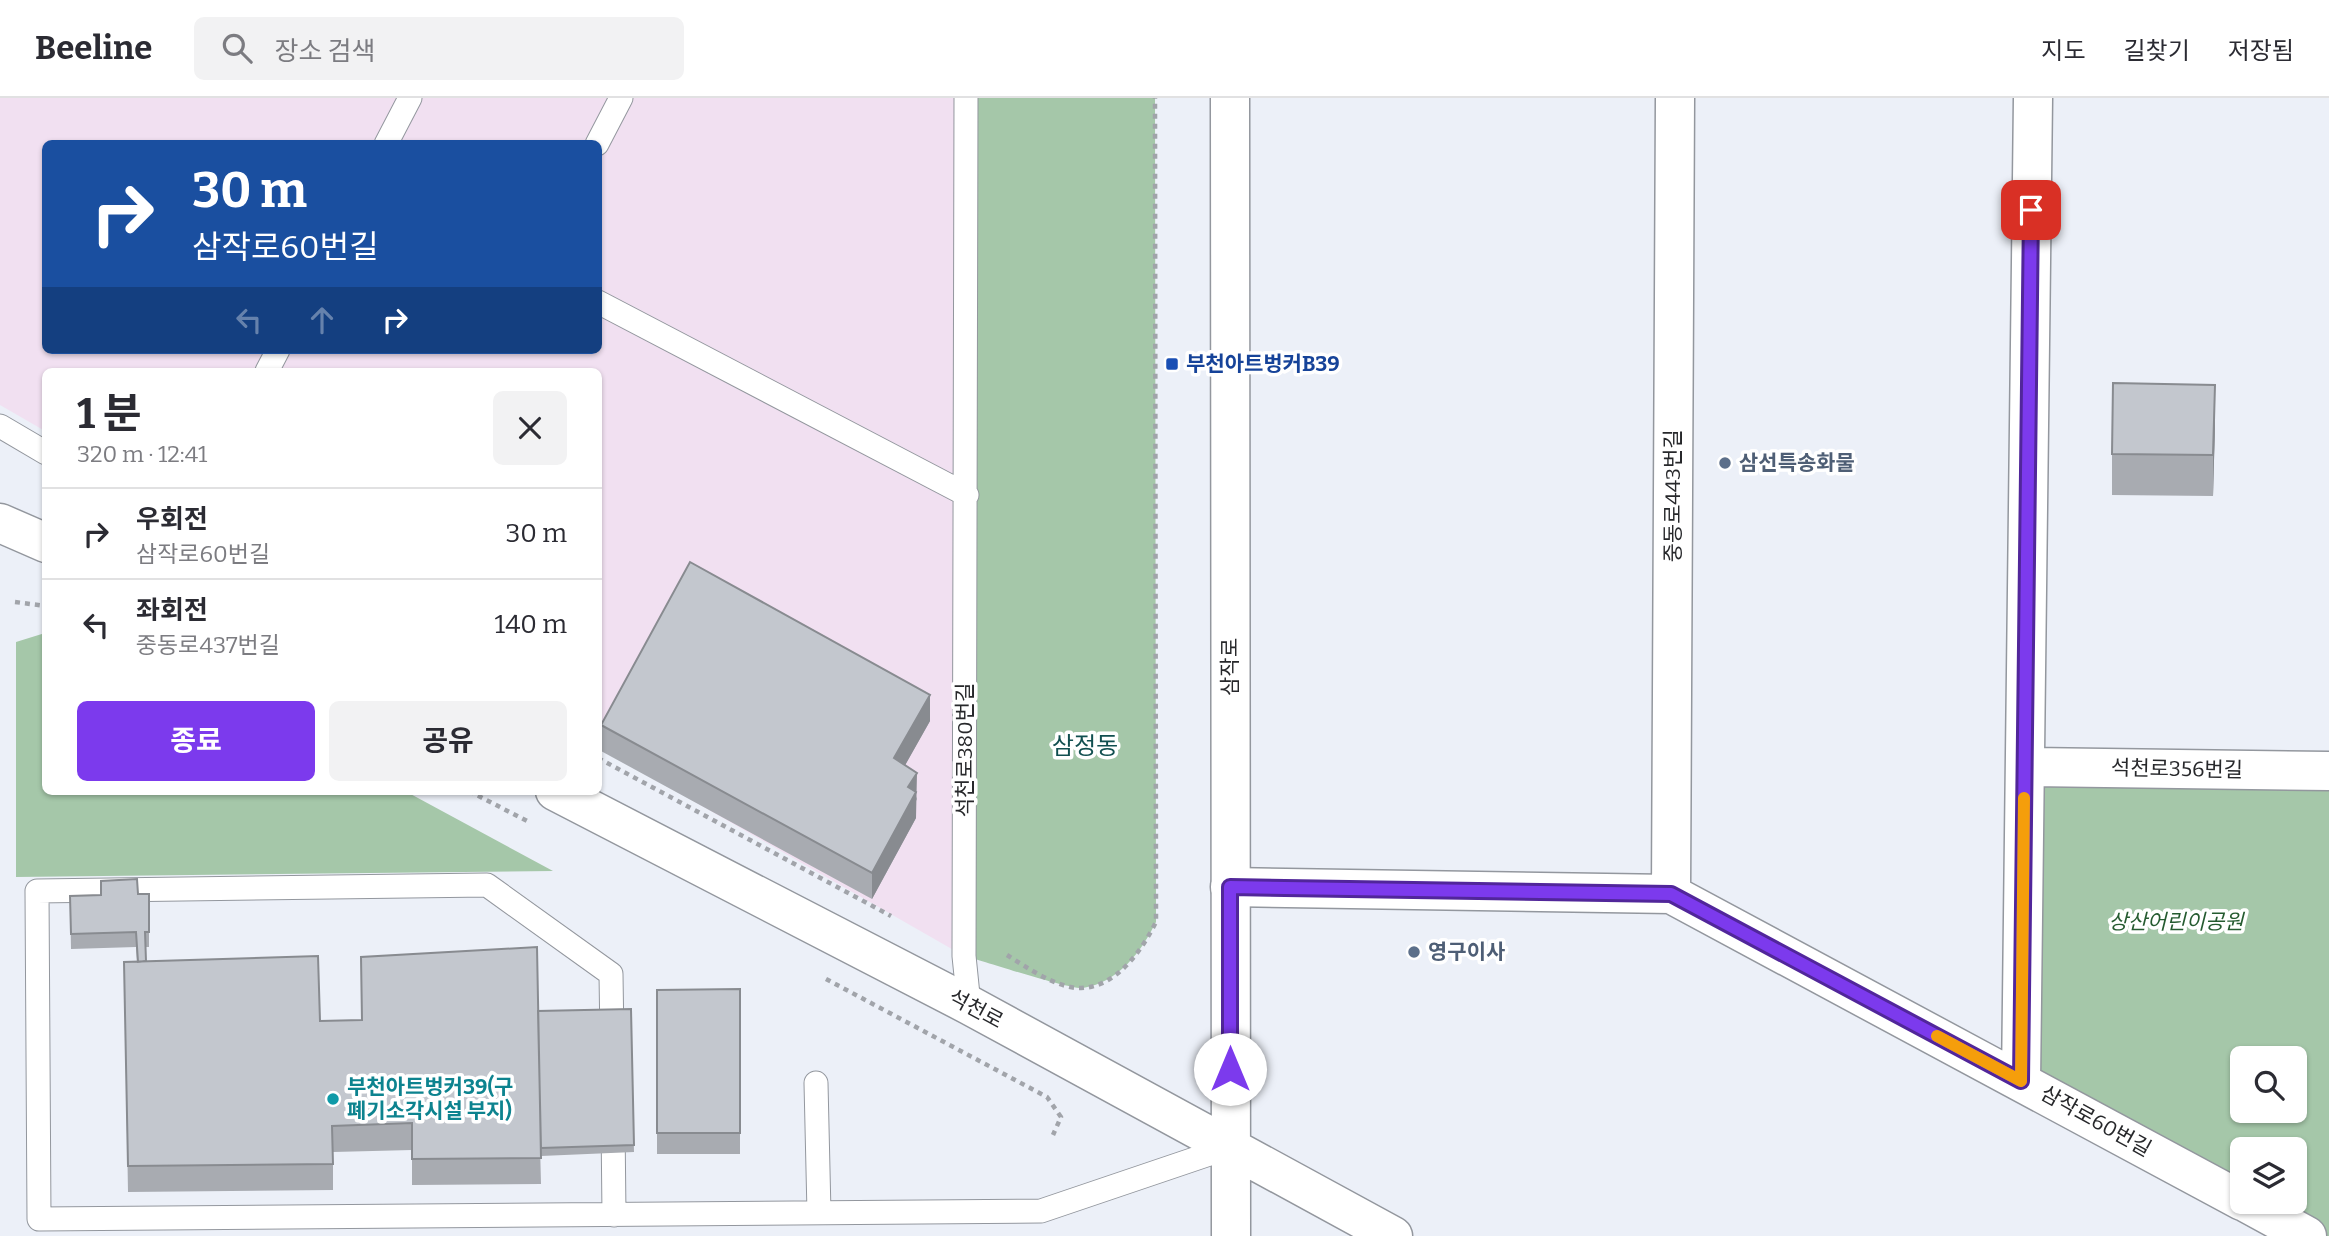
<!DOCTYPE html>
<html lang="ko">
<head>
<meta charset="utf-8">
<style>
	body { margin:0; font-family:Bitter,"Noto Sans KR",serif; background:#f2f2f3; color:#2b2b33; height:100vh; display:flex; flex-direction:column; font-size:26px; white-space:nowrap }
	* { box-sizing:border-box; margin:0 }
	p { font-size:23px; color:#7c7c81 }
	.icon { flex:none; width:38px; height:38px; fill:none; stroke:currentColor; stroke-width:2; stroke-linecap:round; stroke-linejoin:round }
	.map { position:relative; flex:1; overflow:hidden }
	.panel { position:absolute; left:42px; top:270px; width:560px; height:427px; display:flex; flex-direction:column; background:#fff; border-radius:10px; box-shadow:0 2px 5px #0004 }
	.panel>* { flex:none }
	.guide { position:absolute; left:42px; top:42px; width:560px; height:214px; border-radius:10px; box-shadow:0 2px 5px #0004; background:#1a4fa0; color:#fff; overflow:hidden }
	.buttons { position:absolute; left:2230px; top:948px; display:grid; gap:14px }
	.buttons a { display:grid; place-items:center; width:77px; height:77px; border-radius:10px; background:#fff; box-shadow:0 2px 5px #0004; font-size:35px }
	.pin { position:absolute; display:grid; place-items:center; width:60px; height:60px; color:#fff; margin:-30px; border-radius:14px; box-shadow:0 4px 10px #0006 }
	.me { position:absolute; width:77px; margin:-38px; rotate:0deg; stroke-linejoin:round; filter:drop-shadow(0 0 5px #0008) }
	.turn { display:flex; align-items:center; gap:24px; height:147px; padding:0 35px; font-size:32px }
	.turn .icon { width:91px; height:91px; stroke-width:2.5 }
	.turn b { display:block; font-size:49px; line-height:60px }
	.lanes { display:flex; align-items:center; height:66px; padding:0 35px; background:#0003; justify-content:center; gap:35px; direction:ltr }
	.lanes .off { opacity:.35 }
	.round { display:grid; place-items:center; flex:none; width:74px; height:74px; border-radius:10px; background:#f2f2f3 }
	.summary { display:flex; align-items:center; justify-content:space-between; height:119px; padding:0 35px }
	h1 { font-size:42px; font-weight:700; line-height:52px }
	.action { display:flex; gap:14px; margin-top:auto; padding:14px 35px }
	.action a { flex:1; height:80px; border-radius:10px; background:#7c3aed; color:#fff; font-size:28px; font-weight:700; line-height:80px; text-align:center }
	.action a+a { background:#f2f2f3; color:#2b2b33 }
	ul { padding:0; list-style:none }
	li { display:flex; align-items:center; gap:21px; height:91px; padding:0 35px; border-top:2px solid #e1e1e2 }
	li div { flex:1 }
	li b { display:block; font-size:26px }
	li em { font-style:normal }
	header { display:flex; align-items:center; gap:42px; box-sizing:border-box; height:98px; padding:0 35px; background:#fff; border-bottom:2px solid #e1e1e2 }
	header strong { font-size:33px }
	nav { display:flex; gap:38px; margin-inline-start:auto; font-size:24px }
	.search { width:490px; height:63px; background:#f2f2f3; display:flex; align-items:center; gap:18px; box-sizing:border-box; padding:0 24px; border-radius:10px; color:#7c7c81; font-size:26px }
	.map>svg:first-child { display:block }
	.industrial { fill:#f1e0f1; fill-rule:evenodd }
	.green { fill:#a5c7a9; fill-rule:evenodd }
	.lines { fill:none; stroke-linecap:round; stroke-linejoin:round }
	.lane-casing { stroke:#93979e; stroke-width:25 }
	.street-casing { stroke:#93979e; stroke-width:41 }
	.secondary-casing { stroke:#93979e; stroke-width:41 }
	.path { stroke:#a1a4aa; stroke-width:4.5; stroke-dasharray:5 5; stroke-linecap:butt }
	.lane { stroke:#fff; stroke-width:23 }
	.street { stroke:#fff; stroke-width:38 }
	.secondary { stroke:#fff; stroke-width:38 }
	.wall { fill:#a8abb1 }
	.shaded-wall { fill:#888b90 }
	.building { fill:#c3c7ce; stroke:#888b90; stroke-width:2 }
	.route-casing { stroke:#51269a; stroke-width:18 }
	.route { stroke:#7c3aed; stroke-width:12 }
	.slow { stroke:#f59e0b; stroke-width:12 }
	.transit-dot { fill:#1a4fb4; stroke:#fff; stroke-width:2.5 }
	.service-dot { fill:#5c6f8a; stroke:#fff; stroke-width:2.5 }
	.culture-dot { fill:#0f9aa8; stroke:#fff; stroke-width:2.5 }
	.labels { text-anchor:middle; stroke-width:7; stroke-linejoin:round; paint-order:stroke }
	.transit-label { font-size:21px; font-weight:bold; fill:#164399; stroke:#fff; text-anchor:start }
	.service-label { font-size:21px; font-weight:bold; fill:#4e5e75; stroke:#fff; text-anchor:start }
	.street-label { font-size:21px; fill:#27282b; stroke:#fff }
	.park-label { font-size:21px; font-style:italic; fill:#255b30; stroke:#fff }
	.culture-label { font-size:21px; font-weight:bold; fill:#0d838f; stroke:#fff; text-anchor:start }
	.quarter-label { font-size:24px; fill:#114f50; stroke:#fff }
</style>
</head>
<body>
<header>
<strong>Beeline</strong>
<div class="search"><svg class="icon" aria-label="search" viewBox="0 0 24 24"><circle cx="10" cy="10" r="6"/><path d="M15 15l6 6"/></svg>장소 검색</div>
<nav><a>지도</a><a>길찾기</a><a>저장됨</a></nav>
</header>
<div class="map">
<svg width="2329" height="1138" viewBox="0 0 2329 1138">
	<rect width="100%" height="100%" fill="#ecf0f8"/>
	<!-- industrial -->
	<path class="industrial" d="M0 0H963L964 858 599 649 598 273H46L45 333 0 307ZM46 46H598V252H46Z"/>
	<!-- green -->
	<path class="green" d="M964 0H1155L1156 824C1141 854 1119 884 1083 890 1070 892 984 863 964 858Z
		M45 535 46 693H405L553 773 16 779V544Z
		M2025 669 2329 673V1138H2307L2245 1104H2294V1052H2242V1103L2021 983ZM2242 961H2294V1013H2242Z"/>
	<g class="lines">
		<!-- lane casing -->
		<g class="lane-casing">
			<path id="lane" d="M966 0 964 858 969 907
				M386 46 410 0
				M597 46 621 0
				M598 204 967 397
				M267 273 278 252
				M0 328 46 355
				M612 942 611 876 487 787 37 793 39 1121 1041 1113 1230 1049
				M816 985 819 1115
				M613 1025 614 1117"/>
		</g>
		<!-- street casing -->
		<g class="street-casing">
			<path id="street" d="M2025 669 2329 673
				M1230 789 1671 796 2242 1103
				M1671 796 1675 0
				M2021 983 2033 0
				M2245 1104 2307 1138"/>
		</g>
		<!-- secondary casing -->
		<g class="secondary-casing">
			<path id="secondary" d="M1230 0 1231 1138
				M0 425 46 445
				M555 693 969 907 1393 1138"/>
		</g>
		<!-- path -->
		<path class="path" d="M15 504 46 508
			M598 660 891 818
			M469 693 527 723
			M1007 857C1026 869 1058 891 1081 890 1117 889 1142 852 1156 824L1155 0
			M826 881 1047 999 1061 1019 1053 1037"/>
		<!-- lane -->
		<use href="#lane" class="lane"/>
		<!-- street -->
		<use href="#street" class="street"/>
		<!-- secondary -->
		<use href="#secondary" class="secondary"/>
	</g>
	<!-- wall -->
	<path class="wall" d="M2215 327 2213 398 2112 397V356Z
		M930 623 905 667 917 701 916 703V720L872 801 601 653V627Z
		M101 783 138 796H149V849H145L146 863 320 923 362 922 361 859 538 913 631 911 634 1054 541 1058 540 1047 541 1086 412 1087V1052L333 1054V1092L128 1094 124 864H137L136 849 71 851 70 798 101 797Z
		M740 891V1056H657V892Z"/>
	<!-- shaded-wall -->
	<path class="shaded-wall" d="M2215 287V327L2213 398V357Z
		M930 597V623L894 687V660Z
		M917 675 916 720 872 801V775L908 689Z"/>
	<!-- building -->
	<path class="building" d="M2113 285 2215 287 2213 357 2112 356Z
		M690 464 930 597 894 660 917 675 908 689 916 694 872 775 601 627Z
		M137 781 138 796H149V834H145L146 863 138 864 136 834 71 836 70 798 101 797V783Z
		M537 849 541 1060 412 1061V1025L332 1028 333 1066 128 1068 124 864 318 858 320 923 362 922 361 859Z
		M740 891V1035H657V892Z
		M631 911 634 1047 541 1050 538 913Z"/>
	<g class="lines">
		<!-- route casing -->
		<g class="route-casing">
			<path id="route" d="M1230 971V789L1285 790 1671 796 2021 983 2031 112"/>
		</g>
		<!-- route -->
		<use href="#route" class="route"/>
		<!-- slow -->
		<path class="slow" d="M1937 938 2021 983 2024 700"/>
	</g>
	<!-- markers -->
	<rect class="transit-dot" x="1165" y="259" width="14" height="14" rx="3.5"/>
	<g class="service-dot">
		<circle cx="1725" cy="365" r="7"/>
		<circle cx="1414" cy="854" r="7"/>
	</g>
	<circle class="culture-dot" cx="333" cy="1001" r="7"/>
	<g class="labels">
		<!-- transit labels -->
		<g class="transit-label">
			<text x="1186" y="273">부천아트벙커B39</text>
		</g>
		<!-- service labels -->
		<g class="service-label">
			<text x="1739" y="372">삼선특송화물</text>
			<text x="1428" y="861">영구이사</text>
		</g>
		<!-- street labels -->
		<g class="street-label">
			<text transform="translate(1673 398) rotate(-90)" y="7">중동로443번길</text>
			<text transform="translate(1230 569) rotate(-90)" y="7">삼작로</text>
			<text transform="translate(965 652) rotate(-90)" y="7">석천로380번길</text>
			<text transform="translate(2177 671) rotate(1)" y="7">석천로356번길</text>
			<text transform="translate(976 911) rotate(28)" y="7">석천로</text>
			<text transform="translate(2096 1023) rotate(29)" y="7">삼작로60번길</text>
		</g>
		<!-- park labels -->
		<g class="park-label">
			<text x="2176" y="831">상산어린이공원</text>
		</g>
		<!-- culture labels -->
		<g class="culture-label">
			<text x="347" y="996">부천아트벙커39(구<tspan x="347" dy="24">폐기소각시설 부지)</tspan></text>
		</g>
		<!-- quarter labels -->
		<g class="quarter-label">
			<text x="1085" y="656">삼정동</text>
		</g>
	</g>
</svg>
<div class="buttons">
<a><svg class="icon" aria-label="search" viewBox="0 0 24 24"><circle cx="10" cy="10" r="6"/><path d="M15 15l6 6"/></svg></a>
<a><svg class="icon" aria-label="layers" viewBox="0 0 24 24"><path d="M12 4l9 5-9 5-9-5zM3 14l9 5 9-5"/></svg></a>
</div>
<div class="pin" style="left:2031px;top:112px;background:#d93025"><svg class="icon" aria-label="arrive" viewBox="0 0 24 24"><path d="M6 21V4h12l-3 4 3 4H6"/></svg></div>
<svg class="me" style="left:1230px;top:971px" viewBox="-20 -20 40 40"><circle r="19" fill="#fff"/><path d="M0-13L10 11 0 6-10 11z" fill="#7c3aed"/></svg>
<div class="guide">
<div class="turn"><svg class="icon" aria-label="right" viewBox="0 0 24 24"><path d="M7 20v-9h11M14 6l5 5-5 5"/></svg><div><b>30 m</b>삼작로60번길</div></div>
<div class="lanes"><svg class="icon off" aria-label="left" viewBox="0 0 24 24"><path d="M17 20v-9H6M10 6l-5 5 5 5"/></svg><svg class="icon off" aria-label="ahead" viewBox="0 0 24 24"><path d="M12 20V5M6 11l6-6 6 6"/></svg><svg class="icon" aria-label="right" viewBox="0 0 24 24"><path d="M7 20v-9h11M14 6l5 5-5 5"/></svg></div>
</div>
<section class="panel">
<div class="summary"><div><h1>1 분</h1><p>320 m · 12:41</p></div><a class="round"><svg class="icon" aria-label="close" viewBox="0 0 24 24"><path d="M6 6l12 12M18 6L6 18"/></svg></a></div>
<ul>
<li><svg class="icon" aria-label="right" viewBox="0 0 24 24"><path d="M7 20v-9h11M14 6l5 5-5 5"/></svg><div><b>우회전</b><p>삼작로60번길</p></div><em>30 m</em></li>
<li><svg class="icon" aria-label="left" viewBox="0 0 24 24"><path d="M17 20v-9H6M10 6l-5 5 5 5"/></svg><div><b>좌회전</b><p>중동로437번길</p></div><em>140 m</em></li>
</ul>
<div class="action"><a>종료</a><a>공유</a></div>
</section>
</div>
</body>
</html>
